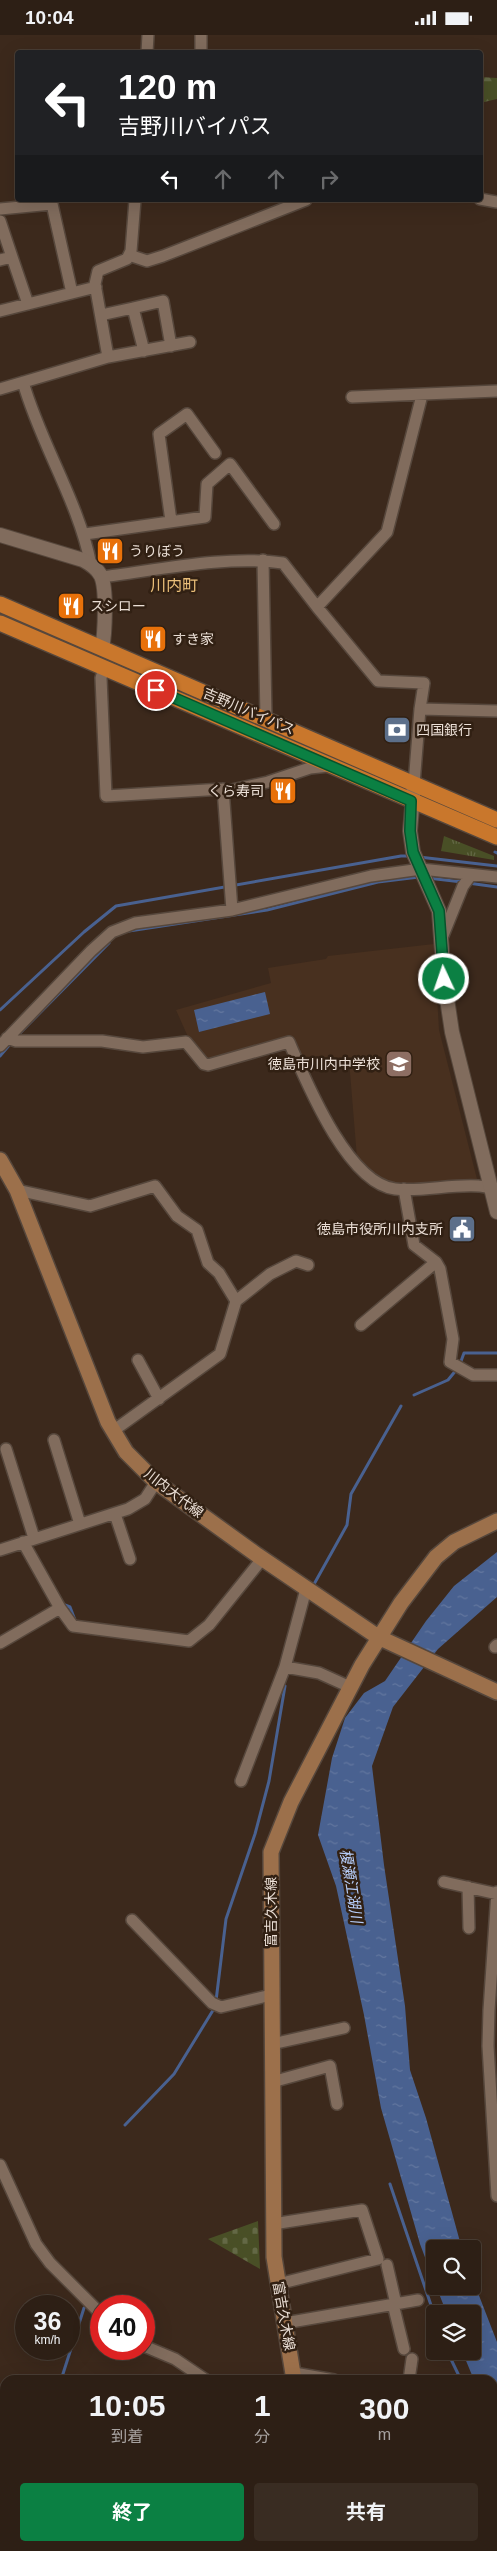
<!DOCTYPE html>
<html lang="ja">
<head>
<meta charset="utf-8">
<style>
	body { margin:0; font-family:Arial,"Noto Sans JP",sans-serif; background:#392c22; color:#f1f3f6; height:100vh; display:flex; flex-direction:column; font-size:19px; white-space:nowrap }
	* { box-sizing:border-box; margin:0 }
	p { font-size:16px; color:#a7a2a0 }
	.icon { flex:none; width:28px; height:28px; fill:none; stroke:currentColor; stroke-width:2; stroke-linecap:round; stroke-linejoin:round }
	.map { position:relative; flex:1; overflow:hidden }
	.drawer { position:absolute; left:0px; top:2340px; width:498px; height:176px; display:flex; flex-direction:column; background:#2d1f15; border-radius:15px 15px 0 0; box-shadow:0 5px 20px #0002,0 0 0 1px #483d34 }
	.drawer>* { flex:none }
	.top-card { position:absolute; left:15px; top:15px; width:468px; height:152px; border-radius:5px; box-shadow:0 5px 20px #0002,0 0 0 1px #483d34; background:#202124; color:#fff; overflow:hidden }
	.buttons { position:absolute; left:426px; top:2205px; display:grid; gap:10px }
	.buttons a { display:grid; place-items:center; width:55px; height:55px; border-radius:5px; background:#2d1f15; box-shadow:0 5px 20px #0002,0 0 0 1px #483d34; font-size:25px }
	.speed { position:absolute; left:15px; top:2260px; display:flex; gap:10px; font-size:25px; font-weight:700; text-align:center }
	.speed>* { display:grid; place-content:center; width:65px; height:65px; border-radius:50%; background:#2d1f15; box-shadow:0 5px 20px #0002,0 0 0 1px #483d34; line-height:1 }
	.speed small { font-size:12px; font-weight:400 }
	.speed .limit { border:8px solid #d22; background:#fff; color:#111 }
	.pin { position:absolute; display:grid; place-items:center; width:42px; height:42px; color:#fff; margin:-21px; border:2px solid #fff; border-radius:50%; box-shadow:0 1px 5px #0007 }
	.me { position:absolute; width:55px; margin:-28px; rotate:357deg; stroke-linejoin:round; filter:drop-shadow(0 0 4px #0008) }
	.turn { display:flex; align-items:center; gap:18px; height:105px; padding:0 20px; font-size:22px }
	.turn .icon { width:65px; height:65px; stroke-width:2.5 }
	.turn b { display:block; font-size:35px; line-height:42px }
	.lanes { display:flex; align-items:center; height:48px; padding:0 20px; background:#0003; justify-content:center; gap:25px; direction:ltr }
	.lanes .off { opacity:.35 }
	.eta { display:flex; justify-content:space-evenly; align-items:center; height:85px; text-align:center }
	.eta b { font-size:30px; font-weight:700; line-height:35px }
	.action { display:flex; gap:10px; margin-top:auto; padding:10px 20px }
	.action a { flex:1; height:58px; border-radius:5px; background:#0b8043; color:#fff; font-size:20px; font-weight:700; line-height:58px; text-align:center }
	.action a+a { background:#392c22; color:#f1f3f6 }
	.status { display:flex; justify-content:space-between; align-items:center; height:35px; padding:0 25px; background:#2d1f15; direction:ltr }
	.status svg { height:14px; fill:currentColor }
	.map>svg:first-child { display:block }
	.built { fill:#48301f }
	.grass { fill:url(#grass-tufts) }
	.forest { fill:url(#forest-firs) }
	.cemetery { fill:url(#cemetery-stones) }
	.water { fill:url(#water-ripples) }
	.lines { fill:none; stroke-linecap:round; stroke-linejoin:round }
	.stream { stroke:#496190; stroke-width:3 }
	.minor-casing { stroke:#56473c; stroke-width:14 }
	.tertiary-casing { stroke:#56473c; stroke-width:16 }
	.secondary-casing { stroke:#56473c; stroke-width:18 }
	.trunk-casing { stroke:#56473c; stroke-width:18 }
	.minor { stroke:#816c5d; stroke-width:11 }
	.tertiary { stroke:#816c5d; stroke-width:14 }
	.secondary { stroke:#9c704b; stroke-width:15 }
	.trunk { stroke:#c9772c; stroke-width:15 }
	.route-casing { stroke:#07532c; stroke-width:12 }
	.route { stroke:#0b8043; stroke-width:9 }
	.labels { text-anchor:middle; stroke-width:5; stroke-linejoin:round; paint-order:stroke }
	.poi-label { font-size:14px; fill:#ebdfd6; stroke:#312013; text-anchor:start }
	.street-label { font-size:14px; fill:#ebdfd6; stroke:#312013 }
	.water-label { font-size:15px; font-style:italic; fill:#b6cdf9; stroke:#312013 }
	.quarter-label { font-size:16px; fill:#eabe79; stroke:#312013 }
</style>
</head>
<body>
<div class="status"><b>10:04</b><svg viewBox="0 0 49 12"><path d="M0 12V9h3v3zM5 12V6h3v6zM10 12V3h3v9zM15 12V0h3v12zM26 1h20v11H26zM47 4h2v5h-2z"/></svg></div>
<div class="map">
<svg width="497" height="2516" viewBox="0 0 497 2516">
	<defs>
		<pattern id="grass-tufts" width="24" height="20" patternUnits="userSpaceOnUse" patternTransform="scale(1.25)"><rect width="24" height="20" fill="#494f26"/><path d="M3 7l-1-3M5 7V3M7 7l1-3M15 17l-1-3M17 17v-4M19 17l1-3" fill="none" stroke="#636845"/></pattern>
		<pattern id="forest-firs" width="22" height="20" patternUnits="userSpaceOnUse" patternTransform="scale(1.25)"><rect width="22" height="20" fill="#494f26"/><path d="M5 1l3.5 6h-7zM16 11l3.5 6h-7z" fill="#636845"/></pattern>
		<pattern id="cemetery-stones" width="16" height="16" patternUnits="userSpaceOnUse" patternTransform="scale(1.25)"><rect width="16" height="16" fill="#494f26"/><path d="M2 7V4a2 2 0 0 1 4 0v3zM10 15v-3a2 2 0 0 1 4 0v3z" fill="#636845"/></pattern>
		<pattern id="water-ripples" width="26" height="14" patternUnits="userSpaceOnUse" patternTransform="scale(1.25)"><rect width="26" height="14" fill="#496190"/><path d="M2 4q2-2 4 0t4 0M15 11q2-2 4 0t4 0" fill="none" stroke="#63779f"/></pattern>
	</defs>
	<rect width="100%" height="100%" fill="#3c291c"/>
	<!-- built -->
	<path class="built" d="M434 909 439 995 478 1148 395 1151 386 1147 357 1123 349 1025 305 1032 291 1001 246 1013 211 1026 205 1023 189 1004 176 975 271 948 268 933 326 924 328 921Z"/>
	<!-- grass -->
	<path class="grass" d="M444 801 494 821V825L441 816Z"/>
	<!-- forest -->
	<path class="forest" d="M480 42 497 43V64L480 68Z"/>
	<!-- cemetery -->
	<path class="cemetery" d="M258 2186 260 2234 208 2204Z
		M302 2511H355L373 2515 302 2516Z"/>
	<!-- water -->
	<path class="water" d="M265 957 270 979 199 997 194 975Z
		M497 1517V1562L438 1614 393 1672 372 1731 384 1830 405 1971 410 2035 426 2083 462 2214H435V2249L420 2209 381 2073 364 1980 336 1851 318 1800 332 1723 345 1683 364 1658 385 1646 426 1586 454 1551Z
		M473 2245 497 2307V2387L493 2379 492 2345H474L462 2316H472V2279H447L436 2251H472Z"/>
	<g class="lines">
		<!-- stream -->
		<path class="stream" d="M495 817 497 818
			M419 822 497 831
			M428 843 462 847
			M468 848 497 852
			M129 896 267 875 378 847 419 842
			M0 975 84 897 116 871 401 821H410
			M15 1003 109 908
			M0 1021 11 1008
			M460 1329 464 1318H497
			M414 1360 448 1345 457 1334
			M313 1551 347 1490 351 1459 401 1371
			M65 1570 70 1572 75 1585
			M216 1966 226 1884 255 1799 269 1746 285 1651
			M125 2090 174 2039 215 1972
			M390 2149 435 2282
			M447 2316 461 2345
			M61 2345 84 2273
			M492 2410 497 2417
			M8 2516 9 2511"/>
		<!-- minor casing -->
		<g class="minor-casing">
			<path id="minor" d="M147 18 148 0
				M201 18V0
				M480 164 497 167
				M0 174 52 169 72 258
				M0 186 12 222
				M129 220 147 226 163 221 306 165
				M0 225 12 222 28 269
				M0 276 96 252
				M101 280 133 273
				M144 316 133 273 163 266 171 311
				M108 322 190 307
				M23 347C41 410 78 465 91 530
				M0 354 108 322 95 249 98 236 127 224 131 216 135 165
				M352 362 497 356
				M171 486 159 399 187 379 215 418
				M85 499 205 482 207 449 230 429 274 489
				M263 525 266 683
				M101 542C158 535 227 520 283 528L317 572 387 497 422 360
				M317 572 378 646 424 648 420 674
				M104 633 101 643 106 761 223 754 227 756 268 747 310 733 329 731
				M414 749 420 674 497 676
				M223 754 232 875
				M442 903 463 851 471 840
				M7 1003 16 1006H102L143 1012 186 1007 204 1029 208 1030 289 1007C306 1046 347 1148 395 1154 422 1157 451 1149 479 1151 485 1151 491 1154 497 1155
				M0 1011 91 916 112 897 135 888 232 875 371 841 421 834 497 842
				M404 1154 414 1210 436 1227 440 1234 453 1304 450 1327 473 1340H497
				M17 1155 90 1171 155 1151 177 1181 197 1195 208 1228 219 1238 236 1266
				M361 1290 436 1227
				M138 1325 159 1364
				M113 1396 220 1319 236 1266 270 1239 296 1226 308 1230
				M54 1405 80 1489
				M6 1414 34 1503
				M115 1479 130 1524
				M23 1507 60 1573 73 1591 189 1606 209 1590 262 1524
				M0 1515 128 1474 145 1464 156 1447
				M0 1608 60 1573
				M495 1612 497 1610
				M285 1632 319 1638 350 1652
				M241 1746 285 1632 306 1554
				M444 1847 497 1859
				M468 1852 469 1893
				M497 1857 489 1975 488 2011 497 2161
				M132 1885 212 1968 221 1972 271 1960
				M272 2009 344 1993
				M272 2047 330 2031 337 2069
				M0 2130 36 2209 50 2228 101 2279
				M273 2189 362 2175 378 2224 278 2249
				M387 2230 396 2269
				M393 2269 404 2314
				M285 2288 418 2265
				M144 2311 175 2324 206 2345
				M294 2338 334 2345
				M409 2345 412 2324
				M0 2360 5 2361
				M492 2478H497
				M175 2511V2516
				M376 2511 409 2516
				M456 2516V2511"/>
		</g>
		<!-- tertiary casing -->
		<g class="tertiary-casing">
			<path id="tertiary" d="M0 500 83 525C90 529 97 533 101 541 107 554 105 599 102 613
				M414 749 410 796 413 817 439 876 444 944 452 997 497 1177"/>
		</g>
		<!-- secondary casing -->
		<g class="secondary-casing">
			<path id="secondary" d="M0 1125 17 1155 108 1387 126 1417 156 1447 257 1520 378 1602 497 1657
				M294 2345 274 2222 271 1817 291 1767 362 1630 401 1568 436 1522 454 1507 497 1486
				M247 2516 249 2511"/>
		</g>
		<!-- trunk casing -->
		<g class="trunk-casing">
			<path id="trunk" d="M0 569 497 785
				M0 588 497 802"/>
		</g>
		<!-- minor -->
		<use href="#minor" class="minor"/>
		<!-- tertiary -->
		<use href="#tertiary" class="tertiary"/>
		<!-- secondary -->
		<use href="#secondary" class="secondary"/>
		<!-- trunk -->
		<use href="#trunk" class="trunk"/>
	</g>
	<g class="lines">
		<!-- route casing -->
		<g class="route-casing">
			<path id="route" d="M156 655 411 766 410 796 413 817 439 876 444 944"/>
		</g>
		<!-- route -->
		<use href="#route" class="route"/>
	</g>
	<!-- icons -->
	<defs>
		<g id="restaurant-square" transform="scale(1.4375)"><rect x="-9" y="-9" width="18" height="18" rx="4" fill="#e8710a" stroke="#312013"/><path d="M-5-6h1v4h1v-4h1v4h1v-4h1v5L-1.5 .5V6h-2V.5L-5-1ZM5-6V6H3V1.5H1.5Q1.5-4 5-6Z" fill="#fff"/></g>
		<g id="bank-square" transform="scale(1.4375)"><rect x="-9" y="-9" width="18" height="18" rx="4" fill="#5c6f8a" stroke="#312013"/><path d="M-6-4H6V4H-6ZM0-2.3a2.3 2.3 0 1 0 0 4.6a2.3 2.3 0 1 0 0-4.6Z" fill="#fff"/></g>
		<g id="school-square" transform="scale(1.4375)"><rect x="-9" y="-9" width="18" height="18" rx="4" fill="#8d6e63" stroke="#312013"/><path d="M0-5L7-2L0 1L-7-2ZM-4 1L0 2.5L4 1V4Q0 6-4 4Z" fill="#fff"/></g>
		<g id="civic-square" transform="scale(1.4375)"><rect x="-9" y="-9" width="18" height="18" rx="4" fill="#5c6f8a" stroke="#312013"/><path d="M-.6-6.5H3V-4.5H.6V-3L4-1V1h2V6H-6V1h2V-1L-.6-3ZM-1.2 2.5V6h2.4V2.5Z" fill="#fff"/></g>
	</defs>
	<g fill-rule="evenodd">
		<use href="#restaurant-square" x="110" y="516"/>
		<use href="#restaurant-square" x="71" y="571"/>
		<use href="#restaurant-square" x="153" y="604"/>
		<use href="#bank-square" x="397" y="695"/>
		<use href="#restaurant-square" x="283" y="756"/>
		<use href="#school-square" x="399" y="1029"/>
		<use href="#civic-square" x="462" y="1194"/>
	</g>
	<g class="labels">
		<!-- poi labels -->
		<g class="poi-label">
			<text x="129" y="521">うりぼう</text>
			<text x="90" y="576">スシロー</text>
			<text x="172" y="609">すき家</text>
			<text x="416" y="700">四国銀行</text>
			<text x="264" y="761" text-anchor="end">くら寿司</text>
			<text x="380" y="1034" text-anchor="end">徳島市川内中学校</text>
			<text x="443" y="1199" text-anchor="end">徳島市役所川内支所</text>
		</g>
		<!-- street labels -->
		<g class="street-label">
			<text transform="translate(249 676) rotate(23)" y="5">吉野川バイパス</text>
			<text transform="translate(174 1458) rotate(38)" y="5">川内大代線</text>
			<text transform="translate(271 1877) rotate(-90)" y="5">富吉久木線</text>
			<text transform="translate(284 2281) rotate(80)" y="5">富吉久木線</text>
		</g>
		<!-- water labels -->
		<g class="water-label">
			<text transform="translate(351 1851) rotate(81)" y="5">榎瀬江湖川</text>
		</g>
		<!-- quarter labels -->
		<g class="quarter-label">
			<text x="174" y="556">川内町</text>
		</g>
	</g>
</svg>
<div class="buttons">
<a><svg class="icon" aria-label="search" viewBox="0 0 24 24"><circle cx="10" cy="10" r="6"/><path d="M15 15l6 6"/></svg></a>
<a><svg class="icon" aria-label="layers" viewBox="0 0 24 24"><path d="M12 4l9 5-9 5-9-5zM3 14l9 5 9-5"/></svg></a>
</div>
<div class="speed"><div>36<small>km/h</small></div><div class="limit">40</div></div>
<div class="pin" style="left:156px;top:655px;background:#d93025"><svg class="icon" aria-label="arrive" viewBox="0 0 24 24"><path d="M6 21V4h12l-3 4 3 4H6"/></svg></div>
<svg class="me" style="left:444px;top:944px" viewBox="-20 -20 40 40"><circle r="17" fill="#0b8043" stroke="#fff" stroke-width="3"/><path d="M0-11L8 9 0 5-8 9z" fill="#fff"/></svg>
<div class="top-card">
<div class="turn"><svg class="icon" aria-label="left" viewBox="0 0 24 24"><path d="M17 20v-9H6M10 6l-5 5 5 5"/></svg><div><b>120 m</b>吉野川バイパス</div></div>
<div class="lanes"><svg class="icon" aria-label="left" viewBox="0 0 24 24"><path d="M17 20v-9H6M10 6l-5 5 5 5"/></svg><svg class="icon off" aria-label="ahead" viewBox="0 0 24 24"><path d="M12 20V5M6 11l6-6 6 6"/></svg><svg class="icon off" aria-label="ahead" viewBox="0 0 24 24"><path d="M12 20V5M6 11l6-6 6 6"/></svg><svg class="icon off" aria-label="right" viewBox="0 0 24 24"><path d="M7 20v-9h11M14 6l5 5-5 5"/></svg></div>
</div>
<section class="drawer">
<div class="eta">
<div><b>10:05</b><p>到着</p></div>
<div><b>1</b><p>分</p></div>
<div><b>300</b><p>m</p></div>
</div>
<div class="action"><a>終了</a><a>共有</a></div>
</section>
</div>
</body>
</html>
